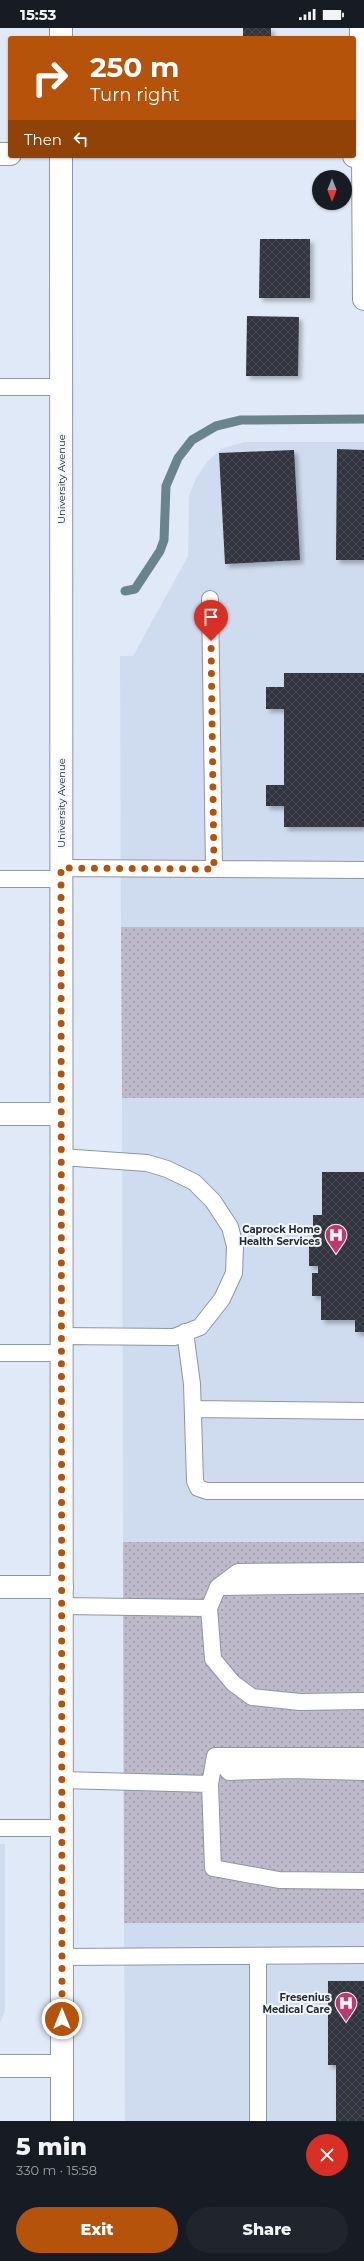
<!DOCTYPE html>
<html lang="en">
<head>
<meta charset="utf-8">
<style>
	body { margin:0; font-family:Montserrat,sans-serif; background:#20242c; color:#f1f3f6; height:100vh; display:flex; flex-direction:column; font-size:15px; white-space:nowrap }
	* { box-sizing:border-box; margin:0 }
	p { font-size:13px; color:#9ea1a6 }
	.icon { flex:none; width:22px; height:22px; fill:none; stroke:currentColor; stroke-width:2; stroke-linecap:round; stroke-linejoin:round }
	.map { position:relative; height:2093px; overflow:hidden }
	.panel { display:flex; flex-direction:column; background:#171b24; flex:1 }
	.panel>* { flex:none }
	.banner { position:absolute; left:8px; top:8px; width:348px; height:122px; border-radius:4px; box-shadow:0 1px 3px #0004; background:#b45309; color:#fff; overflow:hidden }
	.needle { width:26px; rotate:180deg }
	.tools { position:absolute; left:312px; top:142px; display:grid; gap:8px }
	.tools a { display:grid; place-items:center; width:40px; height:40px; border-radius:50%; background:#171b24; box-shadow:0 1px 3px #0004; font-size:20px }
	.pin { position:absolute; display:grid; place-items:center; width:34px; height:34px; color:#fff; margin:-41px -17px; border-radius:50% 50% 50% 0; rotate:-45deg; box-shadow:0 0 4px #0007 }
	.pin .icon { rotate:45deg }
	.me { position:absolute; width:44px; margin:-22px; rotate:0deg; stroke-linejoin:round; filter:drop-shadow(0 0 3px #0008) }
	.turn { display:flex; align-items:center; gap:14px; height:84px; padding:0 16px; font-size:18px }
	.turn .icon { width:52px; height:52px; stroke-width:2.5 }
	.turn b { display:block; font-size:28px; line-height:34px }
	.then { display:flex; align-items:center; height:38px; padding:0 16px; background:#0003; gap:8px; font-size:15px }
	.round { display:grid; place-items:center; flex:none; width:42px; height:42px; border-radius:21px; background:#20242c }
	.overview { display:flex; align-items:center; justify-content:space-between; height:68px; padding:0 16px }
	h1 { font-size:24px; font-weight:800; line-height:30px }
	.button { display:flex; gap:8px; margin-top:auto; padding:8px 16px }
	.button a { flex:1; height:46px; border-radius:24px; background:#b45309; color:#fff; font-size:16px; font-weight:800; line-height:46px; text-align:center }
	.button a+a { background:#20242c; color:#f1f3f6 }
	.status { display:flex; justify-content:space-between; align-items:center; height:28px; padding:0 20px; background:#171b24; direction:ltr }
	.status svg { height:11px; fill:currentColor }
	.map>svg:first-child { display:block }
	.built { fill:#cfdcef }
	.grass { fill:url(#grass-dots) }
	.lines { fill:none; stroke-linecap:round; stroke-linejoin:round }
	.stream { stroke:#6a848b; stroke-width:9 }
	.building { fill:url(#building-cross-hatch); filter:url(#shadow) }
	.lane-casing { stroke:#8e96a2; stroke-width:18 }
	.street-casing { stroke:#8e96a2; stroke-width:24 }
	.secondary-casing { stroke:#8e96a2; stroke-width:24 }
	.lane { stroke:#fff; stroke-width:16 }
	.street { stroke:#fff; stroke-width:22 }
	.secondary { stroke:#fff; stroke-width:22 }
	.route { stroke:#b45309; stroke-width:7; stroke-dasharray:0 12.6 }
	.labels { text-anchor:middle; stroke-width:4; stroke-linejoin:round; paint-order:stroke }
	.street-label { font-size:10px; fill:#272b2f; stroke:#f1f6fe }
	.poi-label { font-size:10px; font-weight:bold; fill:#272b2f; stroke:#f1f6fe; text-anchor:end }
</style>
</head>
<body>
<div class="status"><b>15:53</b><svg viewBox="0 0 49 12"><path d="M0 12V9h3v3zM5 12V6h3v6zM10 12V3h3v9zM15 12V0h3v12zM26 1h20v11H26zM47 4h2v5h-2z"/></svg></div>
<div class="map">
<svg width="364" height="2093" viewBox="0 0 364 2093">
	<defs>
		<pattern id="grass-dots" width="8" height="8" patternUnits="userSpaceOnUse"><rect width="8" height="8" fill="#bebacb"/><path d="M2 2h.1M6 6h.1" fill="none" stroke="#9a97a5" stroke-width="1.8" stroke-linecap="round"/></pattern>
		<pattern id="building-cross-hatch" width="8" height="8" patternUnits="userSpaceOnUse"><rect width="8" height="8" fill="#333541"/><path d="M0 0l8 8M0 8l8-8" fill="none" stroke="#484a54"/></pattern>
		<filter id="shadow"><feDropShadow dx="3.5" dy="3.5" stdDeviation="2" flood-color="#0004"/></filter>
	</defs>
	<rect width="100%" height="100%" fill="#e0e9f7"/>
	<!-- built -->
	<path class="built" d="M244 414H364V899H121L120 628H133L188 528 189 468 196 450 207 434 221 421Z
		M122 1070H364V1514H123Z
		M0 1816H5V1983L0 1995Z
		M124 1895H364V2093H125Z"/>
	<!-- grass -->
	<path class="grass" d="M121 899H364V1070H122Z
		M123 1514H364V1895H124Z"/>
	<g class="lines">
		<!-- stream -->
		<path class="stream" d="M125 563 135 561 160 523 164 512 166 458 178 430 192 412 216 398 241 392 364 391"/>
	</g>
	<!-- building -->
	<path class="building" d="M243 0H271V10H243Z
		M260 211H310V270H259Z
		M247 288 299 289 298 348H246Z
		M337 421 364 422V532H336Z
		M294 422 300 532 225 536 219 425Z
		M284 645H364V799H284V778H266V757H284V681H266V659H284Z
		M322 1144H364V1304H355V1292H321V1268H312V1245H318V1238H309V1215H313V1187H322Z
		M328 1953H364V2093H336V2037H328Z"/>
	<g class="lines">
		<!-- lane casing -->
		<g class="lane-casing">
			<path id="lane" d="M0 359H61
				M210 571 214 841
				M61 840 364 842
				M0 851H61
				M61 1129 147 1135 167 1141 194 1154 213 1173 230 1199 235 1218 234 1245 222 1271 200 1299 174 1309 61 1308
				M185 1304 192 1356 195 1453 198 1460 207 1463H364
				M0 1325H62
				M193 1381 364 1383
				M364 1543 238 1544 218 1559 209 1580 213 1631 233 1655 252 1669 300 1674 364 1673
				M218 1559 364 1557
				M62 1578 209 1580
				M215 1728 229 1744 290 1742 364 1744
				M364 1728H215L210 1756 213 1840 279 1852 364 1853
				M62 1752 210 1756
				M0 1800H62
				M258 1928V2093
				M62 1929 364 1927"/>
		</g>
		<!-- street casing -->
		<g class="street-casing">
			<path id="street" d="M360 128 361 0
				M363 128 364 271
				M0 1086H61
				M0 1559H62
				M0 2038H62"/>
		</g>
		<!-- secondary casing -->
		<g class="secondary-casing">
			<path id="secondary" d="M61 0V10
				M0 126H10
				M61 128 62 2093
				M354 128H364"/>
		</g>
		<!-- lane -->
		<use href="#lane" class="lane"/>
		<!-- street -->
		<use href="#street" class="street"/>
		<!-- secondary -->
		<use href="#secondary" class="secondary"/>
	</g>
	<g class="lines">
		<!-- route -->
		<path class="route" d="M62 1991 61 840 214 841 211 613"/>
	</g>
	<!-- icons -->
	<defs>
		<g id="hospital-pin" transform="scale(1.15)"><path d="M0 17L-7.5 6A9.5 9.5 0 1 1 7.5 6Z" fill="#c13770" stroke="#f1f6fe"/><path d="M-5-5h3v3.5h4V-5h3V5h-3V1.5h-4V5h-3Z" fill="#fff"/></g>
	</defs>
	<g fill-rule="evenodd">
		<use href="#hospital-pin" x="336" y="1207"/>
		<use href="#hospital-pin" x="346" y="1975"/>
	</g>
	<g class="labels">
		<!-- street labels -->
		<g class="street-label">
			<text transform="translate(61 451) rotate(-90)" y="4">University Avenue</text>
			<text transform="translate(61 775) rotate(-90)" y="4">University Avenue</text>
		</g>
		<!-- poi labels -->
		<g class="poi-label">
			<text x="320" y="1205">Caprock Home<tspan x="320" dy="12">Health Services</tspan></text>
			<text x="330" y="1973">Fresenius<tspan x="330" dy="12">Medical Care</tspan></text>
		</g>
	</g>
</svg>
<div class="tools">
<a><svg class="needle" viewBox="-14 -14 28 28"><path d="M0-13l5 13h-10z" fill="#e53935"/><path d="M0 13l5-13h-10z" fill="#9ea1a6"/></svg></a>
</div>
<div class="pin" style="left:211px;top:613px;background:#d93025"><svg class="icon" aria-label="arrive" viewBox="0 0 24 24"><path d="M6 21V4h12l-3 4 3 4H6"/></svg></div>
<svg class="me" style="left:62px;top:1991px" viewBox="-20 -20 40 40"><circle r="17" fill="#b45309" stroke="#fff" stroke-width="3"/><path d="M0-11L8 9 0 5-8 9z" fill="#fff"/></svg>
<div class="banner">
<div class="turn"><svg class="icon" aria-label="right" viewBox="0 0 24 24"><path d="M7 20v-9h11M14 6l5 5-5 5"/></svg><div><b>250 m</b>Turn right</div></div>
<div class="then">Then<svg class="icon" aria-label="left" viewBox="0 0 24 24"><path d="M17 20v-9H6M10 6l-5 5 5 5"/></svg></div>
</div>
</div>
<section class="panel">
<div class="overview"><div><h1>5 min</h1><p>330 m · 15:58</p></div><a class="round" style="background:#d93025;color:#fff"><svg class="icon" aria-label="close" viewBox="0 0 24 24"><path d="M6 6l12 12M18 6L6 18"/></svg></a></div>
<div class="button"><a>Exit</a><a>Share</a></div>
</section>
</body>
</html>
